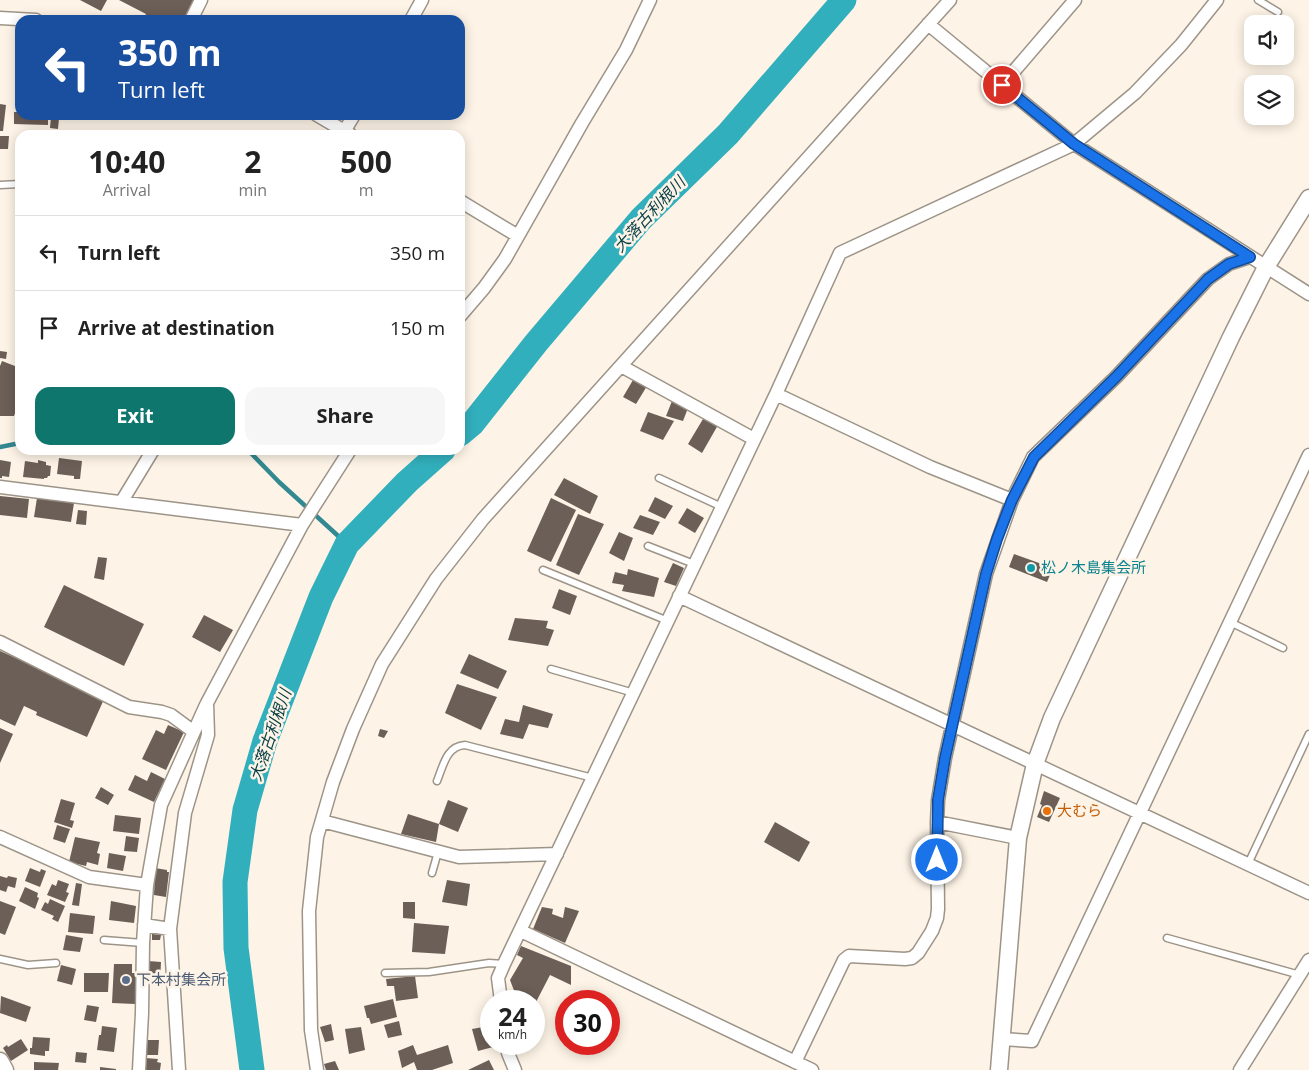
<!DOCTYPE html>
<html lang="en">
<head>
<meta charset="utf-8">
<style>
	body { margin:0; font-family:"Open Sans","Noto Sans JP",sans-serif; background:#f6f6f6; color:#222; height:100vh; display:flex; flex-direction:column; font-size:19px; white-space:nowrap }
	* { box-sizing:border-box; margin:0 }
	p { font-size:16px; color:#767676 }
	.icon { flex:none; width:28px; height:28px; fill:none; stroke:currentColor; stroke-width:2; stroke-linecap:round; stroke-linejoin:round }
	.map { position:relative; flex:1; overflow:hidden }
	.panel { position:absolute; left:15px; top:130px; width:450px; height:325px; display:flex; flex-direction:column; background:#fff; border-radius:15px; box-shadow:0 2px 12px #0003 }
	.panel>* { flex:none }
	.top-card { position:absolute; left:15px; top:15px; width:450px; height:105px; border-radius:15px; box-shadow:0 2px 12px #0003; background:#1a4fa0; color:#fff; overflow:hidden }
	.buttons { position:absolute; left:1244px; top:15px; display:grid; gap:10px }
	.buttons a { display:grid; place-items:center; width:50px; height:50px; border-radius:10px; background:#fff; box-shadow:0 2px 12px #0003; font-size:25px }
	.speed { position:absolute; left:480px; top:990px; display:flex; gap:10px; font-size:25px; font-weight:700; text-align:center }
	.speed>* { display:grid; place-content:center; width:65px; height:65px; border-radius:50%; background:#fff; box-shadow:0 2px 12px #0003; line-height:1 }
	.speed small { font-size:12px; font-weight:400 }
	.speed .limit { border:8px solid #d22; background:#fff; color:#111 }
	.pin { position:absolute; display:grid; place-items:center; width:42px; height:42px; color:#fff; margin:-21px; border:2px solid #fff; border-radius:50%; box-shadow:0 1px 5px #0007 }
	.me { position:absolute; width:55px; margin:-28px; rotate:0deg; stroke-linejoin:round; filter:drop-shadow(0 0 4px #0008) }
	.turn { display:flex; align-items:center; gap:18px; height:105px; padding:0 20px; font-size:22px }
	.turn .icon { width:65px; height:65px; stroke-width:2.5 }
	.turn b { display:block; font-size:35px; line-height:42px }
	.eta { display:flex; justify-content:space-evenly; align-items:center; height:85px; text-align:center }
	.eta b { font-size:30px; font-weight:700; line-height:35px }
	.primary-button { display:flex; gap:10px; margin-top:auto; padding:10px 20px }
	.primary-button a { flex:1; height:58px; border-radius:15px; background:#0f766e; color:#fff; font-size:20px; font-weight:700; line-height:58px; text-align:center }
	.primary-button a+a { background:#f6f6f6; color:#222 }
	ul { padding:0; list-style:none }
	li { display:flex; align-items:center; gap:15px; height:75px; padding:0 20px; border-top:1px solid #e0e0e0 }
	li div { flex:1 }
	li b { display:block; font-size:19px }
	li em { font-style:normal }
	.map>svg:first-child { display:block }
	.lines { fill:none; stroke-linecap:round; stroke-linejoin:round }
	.stream { stroke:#338991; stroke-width:4.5 }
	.river { stroke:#32afbc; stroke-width:25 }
	.building { fill:#6c5f57 }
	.service-casing { stroke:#9d9488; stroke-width:9 }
	.minor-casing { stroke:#9d9488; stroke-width:15 }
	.tertiary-casing { stroke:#9d9488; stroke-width:19 }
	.service { stroke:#fff; stroke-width:6 }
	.minor { stroke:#fff; stroke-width:12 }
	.tertiary { stroke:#fff; stroke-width:16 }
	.route-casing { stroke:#114b97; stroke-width:12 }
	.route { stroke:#1a73e8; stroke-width:9 }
	.culture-dot { fill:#0f9aa8; stroke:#fdf3e6; stroke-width:2 }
	.food-dot { fill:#e8710a; stroke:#fdf3e6; stroke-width:2 }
	.service-dot { fill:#5c6f8a; stroke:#fdf3e6; stroke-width:2 }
	.labels { text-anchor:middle; stroke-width:5; stroke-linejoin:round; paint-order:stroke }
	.culture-label { font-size:15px; fill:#0d838f; stroke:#fdf3e6; text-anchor:start }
	.food-label { font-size:15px; fill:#c56008; stroke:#fdf3e6; text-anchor:start }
	.service-label { font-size:15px; fill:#4e5e75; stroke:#fdf3e6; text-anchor:start }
	.water-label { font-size:16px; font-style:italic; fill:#043d43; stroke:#fdf3e6 }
</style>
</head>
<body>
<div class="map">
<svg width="1309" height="1070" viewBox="0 0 1309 1070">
	<rect width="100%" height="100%" fill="#fdf3e6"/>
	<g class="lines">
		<!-- stream -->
		<path class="stream" d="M0 447 20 443
			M248 450 279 482 347 544"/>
		<!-- river -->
		<path class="river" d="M460 434 472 424 536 343 641 219 728 134 844 0
			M252 1070 236 948 235 882 245 810 265 741 321 597 347 544 407 482 443 450"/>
	</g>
	<!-- building -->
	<path class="building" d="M80 0H107L101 11Z
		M119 0H195L184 20H162L156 17 154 20H147L144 18 146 14Z
		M0 104 6 105 3 131H0Z
		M14 112H20V115H48V125L14 124Z
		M51 117 59 118 58 129 50 128Z
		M47 131H57V135H47Z
		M0 136H9L8 149H0Z
		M0 351 7 352 6 359 0 358Z
		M2 361 20 368V400L14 416H0V366Z
		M633 380 647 386 636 404 623 397Z
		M672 401 688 408 683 421 666 416Z
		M648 412 674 421 663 440 640 431Z
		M703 419 718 425 702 453 688 444Z
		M59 458 82 461 80 479H74V476L57 474Z
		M0 460 11 462 9 477 2 476V478H0Z
		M38 460 46 462V465L51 466 50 476H48L47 478H44V479L23 477 25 461 38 463Z
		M564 478 598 496 590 514 554 495Z
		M0 496 29 499 27 518 0 515Z
		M655 497 673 506 665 519 648 511Z
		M37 498 74 503 71 522 34 517Z
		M551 498 576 510 551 562 527 551Z
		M687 508 704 518 695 533 678 523Z
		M78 510 87 511 86 525 76 524Z
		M578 514 604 524 579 575 556 565Z
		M640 515 660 522 653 535 633 528Z
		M619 532 633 538 624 561 609 553Z
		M1014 554 1053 568 1047 582 1009 567Z
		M98 557 107 558 104 580 94 578Z
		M673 563 684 568 676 586 664 582Z
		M628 569 659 578 654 597 622 591 624 585 612 583 615 572 627 575Z
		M64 585 144 624 124 666 44 627Z
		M559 589 577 596 570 615 552 608Z
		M204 615 233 630 220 652 192 637Z
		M515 618 548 621 546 628 554 630 548 646 508 640Z
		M0 651 105 697 87 737 36 715 37 712 24 706 15 726 0 719Z
		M469 654 507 671 498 689 460 673Z
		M457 684 497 697 481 730 445 713Z
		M523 705 553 714 548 728 529 724 523 739 500 734 505 719 519 722Z
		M168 725 184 732 166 770 142 759 156 730 164 734Z
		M0 728 13 734 0 763Z
		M380 729 388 731 384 738 378 736Z
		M151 772 165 779 154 802 128 790 135 775 147 781Z
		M101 787 114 795 108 805 95 798Z
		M1044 791 1060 798 1049 822 1037 817 1042 805 1040 804Z
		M61 799 75 803 70 820 74 821 72 828 54 822Z
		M448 800 468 808 458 832 439 824Z
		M408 814 439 824 436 842 401 834Z
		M115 815 141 818 139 834 113 831Z
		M775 822 810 842 799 862 764 842Z
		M57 825 70 829 65 843 53 839Z
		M126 836 139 838 137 852 124 851Z
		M75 837 100 842 97 853 100 854 98 865 87 862 86 866 69 862Z
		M109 853 126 856 123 871 107 868Z
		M30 868 40 872 41 869 46 871 40 887 25 881Z
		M155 868 167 870V872H169L166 897 154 895Z
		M0 876 7 878 8 876 17 878 15 888 8 886 6 892 0 890Z
		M58 880 69 884 66 892 69 893 65 902 47 895 52 884 56 886Z
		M447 880 470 884 467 906 442 902Z
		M76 883 82 884 79 906 72 905Z
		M25 887 38 893 37 897 39 898 35 909 19 901Z
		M50 899 65 906 58 922 52 919 54 916 41 910 45 902 48 904Z
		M0 901 16 907 5 935 0 933Z
		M111 901 136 906 134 923 109 920Z
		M403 902H415V919L403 918Z
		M542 907 553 909 552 914 563 918 565 907 579 911 565 943 533 929Z
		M70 913 95 916 93 934 68 932Z
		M414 923 449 926 445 954 412 952Z
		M152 934 161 935 160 940H152Z
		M66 935 83 938 80 952 63 950Z
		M521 946 571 966V985L550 975 536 1002 515 993 510 980 523 958 517 955Z
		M148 961 161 962 160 983 146 982Z
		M114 964H132V973H136L135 1004 112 1003Z
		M61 965 76 969 72 985 57 981Z
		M84 973H109L108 992H84Z
		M415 976 418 998 396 1001 394 986H387L386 979Z
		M1 996 31 1007 26 1022 0 1013Z
		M393 999 397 1017 371 1024 369 1018H367L364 1006Z
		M87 1005 99 1007 96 1022 84 1020Z
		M399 1021 402 1035 388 1038 384 1025Z
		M331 1024 334 1040 325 1042 320 1027Z
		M102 1026 117 1028 114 1052 97 1050 99 1035H101Z
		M489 1026 493 1047 478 1051 472 1029Z
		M361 1027 365 1050 349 1054 345 1029Z
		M33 1037 50 1038 49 1051H45V1056L30 1054V1048H32Z
		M21 1039 28 1050 11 1061 3 1048 7 1045 8 1047Z
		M144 1040H159L158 1055H145Z
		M413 1045 417 1055 448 1045 453 1063 432 1070H417L414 1062 402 1068 398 1051Z
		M76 1052 87 1053 86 1063 75 1062Z
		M145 1058 158 1059 157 1062 161 1063 160 1070H143Z
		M489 1060 494 1070H468Z
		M335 1061 339 1070H326L324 1064Z
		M34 1062 59 1063 58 1070H34Z
		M100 1067 116 1069V1070H100Z"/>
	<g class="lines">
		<!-- service casing -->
		<g class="service-casing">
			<path id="service" d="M1258 0 1278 12
				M0 185 20 184
				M659 478 722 507
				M648 546 694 564
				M543 570 668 621
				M1230 622 1283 648
				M551 669 634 693
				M437 781C443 767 446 746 465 745L593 778
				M1248 864 1309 734
				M432 873 438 852
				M1167 938 1300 975
				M104 940 143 943
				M0 959 28 965 56 963
				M385 973 429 972 489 963 504 964"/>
		</g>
		<!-- minor casing -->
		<g class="minor-casing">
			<path id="minor" d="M0 18 36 20
				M191 20 201 0
				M411 20 422 0
				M928 24 1074 144 1309 294
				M1002 85 1075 0
				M317 115 351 135
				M342 135 354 115
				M460 201 518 236
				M460 316 484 288 505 259 582 123 626 50 650 0
				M621 366 754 439
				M776 394 930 467 1012 500
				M0 487 302 525
				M122 501 153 450
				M679 596 1309 893
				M0 642 129 707 162 712 171 715 194 732
				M322 821 459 857 557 854
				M937 822 1018 838
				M0 837 89 877 147 885
				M144 925 170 929
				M521 931 812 1070
				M501 1001 498 978 504 964 776 394 840 253 1074 144 1135 93 1181 45 1217 0
				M1001 1039 1032 1041 1309 455
				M507 1044 508 1053 515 1070
				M795 1062 844 960 849 956 905 959 912 958 918 953 932 931 937 918 938 909 937 822 938 800 945 758 986 574 1012 500 1033 457 1116 377 1208 279 1229 264 1250 257
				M139 1070 142 1013 143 943 147 885 161 805 206 705
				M179 1070 170 929 185 813 208 735 207 703 302 525 350 450
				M317 1070 311 1030 309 911 317 837 333 782 353 729 382 664 436 579 483 519 950 0
				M1240 1070 1309 960"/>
		</g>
		<!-- tertiary casing -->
		<g class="tertiary-casing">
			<path id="tertiary" d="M0 1061 5 1070
				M999 1070 1018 838 1035 764 1052 718 1231 337 1266 267 1309 198"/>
		</g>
		<!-- service -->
		<use href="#service" class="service"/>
		<!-- minor -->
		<use href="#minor" class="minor"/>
		<!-- tertiary -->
		<use href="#tertiary" class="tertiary"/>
	</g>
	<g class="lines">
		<!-- route casing -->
		<g class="route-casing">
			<path id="route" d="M937 860 938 800 945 758 986 574 997 539 1012 500 1034 457 1116 377 1208 279 1229 264 1250 257 1074 144 1002 85"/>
		</g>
		<!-- route -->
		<use href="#route" class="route"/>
	</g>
	<!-- markers -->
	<circle class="culture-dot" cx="1031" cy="568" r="5"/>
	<circle class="food-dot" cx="1047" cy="811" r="5"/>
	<circle class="service-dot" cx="126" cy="980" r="5"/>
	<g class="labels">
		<!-- culture labels -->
		<g class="culture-label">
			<text x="1041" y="573">松ノ木島集会所</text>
		</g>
		<!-- food labels -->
		<g class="food-label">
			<text x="1057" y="816">大むら</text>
		</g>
		<!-- service labels -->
		<g class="service-label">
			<text x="136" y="985">下本村集会所</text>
		</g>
		<!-- water labels -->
		<g class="water-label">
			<text transform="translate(649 214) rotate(-47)" y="6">大落古利根川</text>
			<text transform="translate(270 735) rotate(-71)" y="6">大落古利根川</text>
		</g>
	</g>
</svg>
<div class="buttons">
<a><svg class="icon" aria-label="sound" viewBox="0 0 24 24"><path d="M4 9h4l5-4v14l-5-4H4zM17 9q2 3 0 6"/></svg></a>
<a><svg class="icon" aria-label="layers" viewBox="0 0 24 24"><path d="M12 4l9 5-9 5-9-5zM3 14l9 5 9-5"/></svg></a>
</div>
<div class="speed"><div>24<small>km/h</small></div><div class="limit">30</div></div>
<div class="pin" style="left:1002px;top:85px;background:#d93025"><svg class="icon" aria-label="arrive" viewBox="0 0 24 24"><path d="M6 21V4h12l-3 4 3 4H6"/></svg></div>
<svg class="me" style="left:937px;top:860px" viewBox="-20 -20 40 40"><circle r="17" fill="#1a73e8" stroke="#fff" stroke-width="3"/><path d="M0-11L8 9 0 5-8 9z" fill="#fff"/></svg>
<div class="top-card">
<div class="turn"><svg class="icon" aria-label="left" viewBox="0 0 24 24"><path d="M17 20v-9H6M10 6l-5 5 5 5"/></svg><div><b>350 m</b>Turn left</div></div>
</div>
<section class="panel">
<div class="eta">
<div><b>10:40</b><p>Arrival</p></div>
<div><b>2</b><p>min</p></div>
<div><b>500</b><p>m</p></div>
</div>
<ul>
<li><svg class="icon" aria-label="left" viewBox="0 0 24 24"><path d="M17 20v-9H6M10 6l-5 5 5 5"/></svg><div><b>Turn left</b></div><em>350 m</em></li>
<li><svg class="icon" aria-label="arrive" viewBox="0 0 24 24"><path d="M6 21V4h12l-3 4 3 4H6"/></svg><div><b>Arrive at destination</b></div><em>150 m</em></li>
</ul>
<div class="primary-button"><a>Exit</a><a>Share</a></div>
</section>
</div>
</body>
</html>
